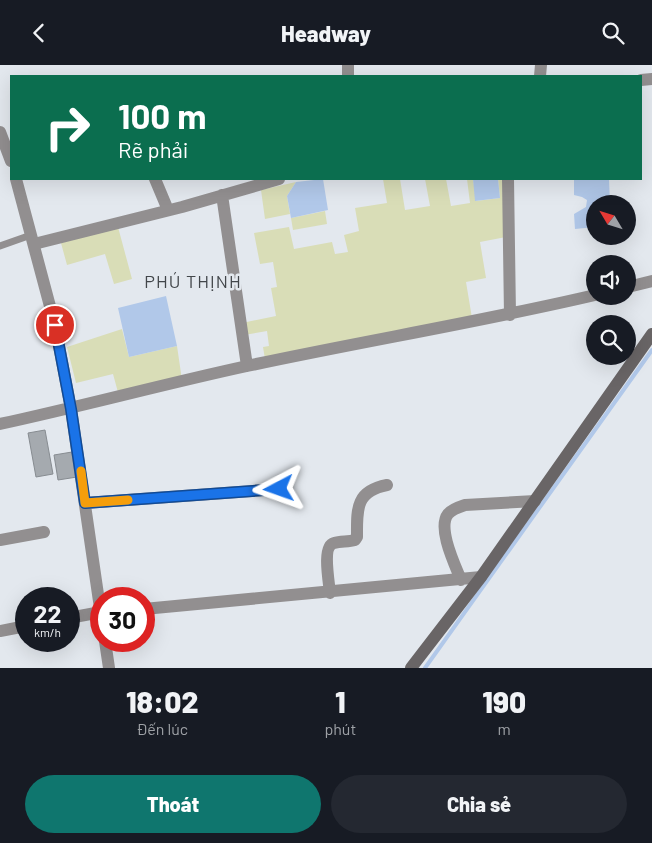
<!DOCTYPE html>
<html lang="vi">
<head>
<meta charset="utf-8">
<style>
	body { margin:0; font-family:Barlow,sans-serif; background:#242831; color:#f1f3f6; height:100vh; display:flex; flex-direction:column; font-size:19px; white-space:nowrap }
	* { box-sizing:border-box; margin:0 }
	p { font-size:16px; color:#9ea1a6 }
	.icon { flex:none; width:28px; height:28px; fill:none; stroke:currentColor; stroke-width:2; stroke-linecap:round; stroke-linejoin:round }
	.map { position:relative; height:603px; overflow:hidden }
	.panel { display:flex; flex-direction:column; background:#171b24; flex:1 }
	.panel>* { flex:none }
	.banner { position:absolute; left:10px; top:10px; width:632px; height:105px; border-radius:0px; box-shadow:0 5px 20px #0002; background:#0b6e4f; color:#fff; overflow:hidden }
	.needle { width:32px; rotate:308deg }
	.buttons { position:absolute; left:586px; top:130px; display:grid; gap:10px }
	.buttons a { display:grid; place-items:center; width:50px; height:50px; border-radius:50%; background:#171b24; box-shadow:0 5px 20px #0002; font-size:25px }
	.speed { position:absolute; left:15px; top:522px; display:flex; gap:10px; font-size:25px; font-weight:700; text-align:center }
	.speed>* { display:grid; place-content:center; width:65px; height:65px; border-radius:50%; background:#171b24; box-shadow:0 5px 20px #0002; line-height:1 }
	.speed small { font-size:12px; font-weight:400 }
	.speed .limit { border:8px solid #d22; background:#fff; color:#111 }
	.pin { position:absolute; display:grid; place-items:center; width:42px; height:42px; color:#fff; margin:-21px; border:2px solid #fff; border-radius:50%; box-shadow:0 1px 5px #0007 }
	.me { position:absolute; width:55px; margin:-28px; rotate:266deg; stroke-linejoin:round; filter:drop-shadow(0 0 4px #0008) }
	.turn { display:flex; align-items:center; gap:18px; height:105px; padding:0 25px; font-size:22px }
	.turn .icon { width:65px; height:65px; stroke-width:2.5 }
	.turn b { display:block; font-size:35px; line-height:42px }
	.eta { display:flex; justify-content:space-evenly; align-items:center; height:85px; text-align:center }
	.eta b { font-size:30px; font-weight:800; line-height:35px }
	.primary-button { display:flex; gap:10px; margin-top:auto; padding:10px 25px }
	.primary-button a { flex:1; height:58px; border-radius:30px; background:#0f766e; color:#fff; font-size:20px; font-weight:800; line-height:58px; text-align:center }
	.primary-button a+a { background:#242831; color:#f1f3f6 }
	header { display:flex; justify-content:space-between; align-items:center; height:65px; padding:0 25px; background:#171b24; font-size:22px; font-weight:800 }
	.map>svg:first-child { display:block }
	.green { fill:#d9ddb7 }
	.water { fill:#b1c8e9 }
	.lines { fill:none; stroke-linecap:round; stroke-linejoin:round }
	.stream { stroke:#b1c8e9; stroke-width:4 }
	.building { fill:#a5aaaf; stroke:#878c91 }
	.service { stroke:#928f90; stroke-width:7 }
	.minor { stroke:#928f90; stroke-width:12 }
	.secondary { stroke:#696566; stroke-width:12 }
	.route-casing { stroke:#114b97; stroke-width:12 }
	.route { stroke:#1a73e8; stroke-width:9 }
	.slow { stroke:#f59e0b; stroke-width:9 }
	.labels { text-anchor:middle; stroke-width:5; stroke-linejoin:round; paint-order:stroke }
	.quarter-label { font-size:18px; letter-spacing:1px; fill:#42464a; stroke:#e3e8ee }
</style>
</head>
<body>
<header><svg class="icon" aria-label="back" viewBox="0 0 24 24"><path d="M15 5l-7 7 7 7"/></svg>Headway<svg class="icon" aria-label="search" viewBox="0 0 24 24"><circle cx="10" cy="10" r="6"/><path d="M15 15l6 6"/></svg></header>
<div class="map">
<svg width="652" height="603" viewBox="0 0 652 603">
	<rect width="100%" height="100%" fill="#e3e8ee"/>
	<!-- green -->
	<path class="green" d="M383 114H400L405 145 430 141 425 114H446L451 141 470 138 467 114H473L476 136 500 133 498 114H505L506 172 480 177 486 213 466 217 472 253 265 294 263 282 269 281 267 266 244 270 242 258 276 251 271 223 277 222 273 197 260 199 254 168 289 162 294 184 332 177 335 189 348 187 344 170 359 166 355 143 387 138Z
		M296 117 287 131 290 149 265 154 261 125Z
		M325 146 327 159 293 165 291 153Z
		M118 162 132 214 114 219 105 189 67 200 61 178Z
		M122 264 129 292 177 281 182 315 119 331 113 309 76 318 67 282Z"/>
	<!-- water -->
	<path class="water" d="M323 114 328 145 291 153 287 131 296 117Z
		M473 114H498L500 133 475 136Z
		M574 114H609L610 139H595V162L575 164 574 149 586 142 587 135 582 132 574 130Z
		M166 231 177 281 129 292 118 243Z"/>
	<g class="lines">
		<!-- stream -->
		<path class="stream" d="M425 603 652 285"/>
	</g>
	<!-- building -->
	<path class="building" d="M45 365 53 409 36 412 28 368Z
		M72 387 77 412 58 415 54 390Z"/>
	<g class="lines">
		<!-- service -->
		<path class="service" d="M0 181 31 170"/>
		<!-- minor -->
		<path class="minor" d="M348 0V11
			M540 11 541 0
			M641 15 652 14
			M0 67 11 96
			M16 114 55 260 71 344 101 550
			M155 114 168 145
			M508 114 510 250
			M222 130 247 301
			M34 179 182 142 279 114
			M628 222 652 216
			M0 359C83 341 164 319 247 301 363 276 480 257 595 230
			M85 438 279 424
			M0 475 44 467
			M461 515C455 500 437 463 448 449 452 444 459 442 465 440L535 436
			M330 528C329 517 322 481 334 478 341 476 348 477 355 475L357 472C357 445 355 426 387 420
			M144 544 481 512
			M69 553 101 547
			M0 566 26 561
			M105 576 109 603"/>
		<!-- secondary -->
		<path class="secondary" d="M411 603 481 512 652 269"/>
	</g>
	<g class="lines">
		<!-- route casing -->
		<g class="route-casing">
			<path id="route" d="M55 260 71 344 85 438 279 424"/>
		</g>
		<!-- route -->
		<use href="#route" class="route"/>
		<!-- slow -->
		<path class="slow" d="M81 406 85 438 128 435"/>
	</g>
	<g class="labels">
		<!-- quarter labels -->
		<g class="quarter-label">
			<text x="193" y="223">PHÚ THỊNH</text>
		</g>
	</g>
</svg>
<div class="buttons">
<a><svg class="needle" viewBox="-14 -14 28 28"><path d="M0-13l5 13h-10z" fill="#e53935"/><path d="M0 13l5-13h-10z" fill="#9ea1a6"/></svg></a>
<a><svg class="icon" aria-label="sound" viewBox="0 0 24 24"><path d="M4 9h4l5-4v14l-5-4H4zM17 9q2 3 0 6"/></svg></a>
<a><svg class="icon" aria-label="search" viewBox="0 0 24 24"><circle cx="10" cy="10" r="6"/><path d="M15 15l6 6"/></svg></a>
</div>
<div class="speed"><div>22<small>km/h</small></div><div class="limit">30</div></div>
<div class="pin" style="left:55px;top:260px;background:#d93025"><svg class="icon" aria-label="arrive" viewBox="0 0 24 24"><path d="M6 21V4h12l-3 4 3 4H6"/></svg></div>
<svg class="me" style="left:279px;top:424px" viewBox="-20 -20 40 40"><path d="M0-17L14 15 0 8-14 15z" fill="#1a73e8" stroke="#fff" stroke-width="4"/></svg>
<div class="banner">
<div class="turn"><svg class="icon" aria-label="right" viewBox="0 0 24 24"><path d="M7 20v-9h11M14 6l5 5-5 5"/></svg><div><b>100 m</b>Rẽ phải</div></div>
</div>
</div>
<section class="panel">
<div class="eta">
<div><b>18:02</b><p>Đến lúc</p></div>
<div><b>1</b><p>phút</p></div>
<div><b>190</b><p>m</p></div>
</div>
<div class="primary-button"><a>Thoát</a><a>Chia sẻ</a></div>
</section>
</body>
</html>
